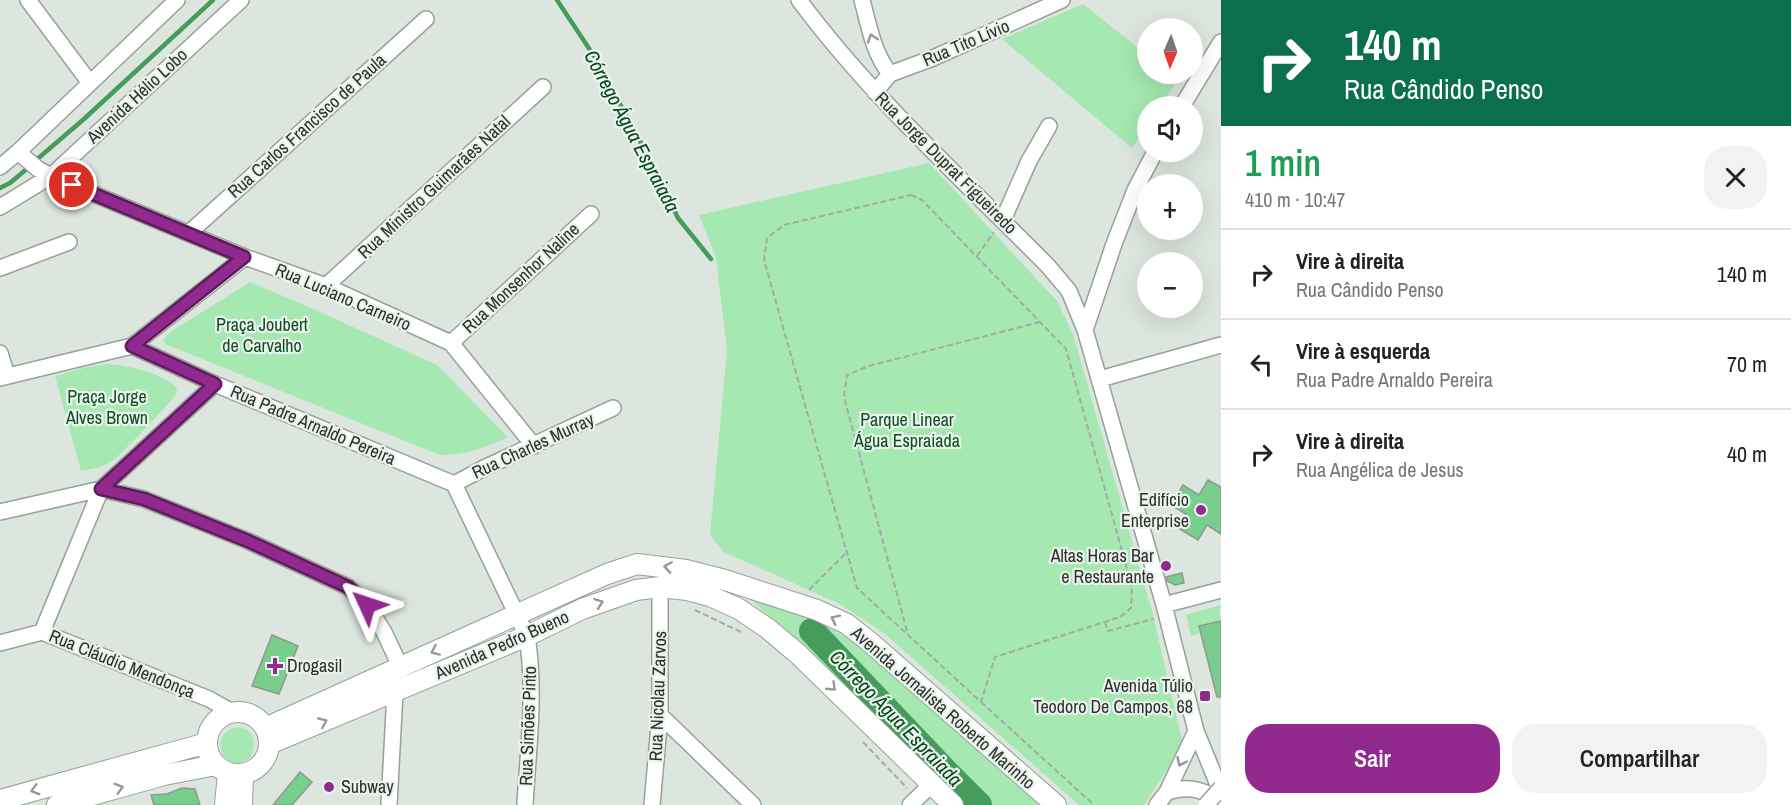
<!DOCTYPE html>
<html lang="pt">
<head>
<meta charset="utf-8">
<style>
	body { margin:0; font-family:"Archivo Narrow",sans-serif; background:#f2f2f2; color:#222; height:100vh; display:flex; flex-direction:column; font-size:22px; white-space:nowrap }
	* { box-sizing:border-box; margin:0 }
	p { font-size:20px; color:#767676 }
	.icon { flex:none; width:33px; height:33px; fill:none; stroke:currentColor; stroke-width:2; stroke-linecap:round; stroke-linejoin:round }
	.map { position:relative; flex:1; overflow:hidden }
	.drawer { display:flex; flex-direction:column; background:#fff; width:570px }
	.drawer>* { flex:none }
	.guide { background:#0b6e4f; color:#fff; overflow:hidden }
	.needle { width:39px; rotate:182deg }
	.fabs { position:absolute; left:1137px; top:18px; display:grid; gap:12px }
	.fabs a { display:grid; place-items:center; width:66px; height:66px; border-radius:50%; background:#fff; box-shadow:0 6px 24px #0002; font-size:30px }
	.pin { position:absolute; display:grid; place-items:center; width:51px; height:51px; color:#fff; margin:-26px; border:3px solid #fff; border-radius:50%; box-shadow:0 2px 6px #0007 }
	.me { position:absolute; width:66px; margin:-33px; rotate:312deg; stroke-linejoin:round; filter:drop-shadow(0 0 4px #0008) }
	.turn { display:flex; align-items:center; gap:21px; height:126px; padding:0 24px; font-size:27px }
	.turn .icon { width:78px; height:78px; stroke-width:2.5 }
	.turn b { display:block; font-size:42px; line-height:51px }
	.round { display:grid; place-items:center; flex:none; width:63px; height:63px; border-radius:24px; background:#f2f2f2 }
	.headline { display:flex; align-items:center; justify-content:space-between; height:102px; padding:0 24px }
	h1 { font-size:36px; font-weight:600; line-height:45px; color:#1e9e55 }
	.action { display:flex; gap:12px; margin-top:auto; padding:12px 24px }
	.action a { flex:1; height:69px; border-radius:24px; background:#91298e; color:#fff; font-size:24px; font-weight:600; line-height:69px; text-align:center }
	.action a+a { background:#f2f2f2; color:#222 }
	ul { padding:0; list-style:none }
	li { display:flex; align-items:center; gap:18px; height:90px; padding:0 24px; border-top:2px solid #e0e0e0 }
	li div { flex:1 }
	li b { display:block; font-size:22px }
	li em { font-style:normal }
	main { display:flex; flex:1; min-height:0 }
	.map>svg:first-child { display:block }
	.green { fill:#a6e8b1 }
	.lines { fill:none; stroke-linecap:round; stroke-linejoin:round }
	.stream { stroke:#469c5b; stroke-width:4.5 }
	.river { stroke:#469c5b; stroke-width:26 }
	.building { fill:#78ce8a; stroke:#909891; stroke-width:1.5 }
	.minor-casing { stroke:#98a099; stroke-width:18 }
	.major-casing { stroke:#98a099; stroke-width:22 }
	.path { stroke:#a3aaa4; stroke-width:2; stroke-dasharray:6 3; stroke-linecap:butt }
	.minor { stroke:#fff; stroke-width:15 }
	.major { stroke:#fff; stroke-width:20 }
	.minor-bridge-casing { stroke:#98a099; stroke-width:18; stroke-linecap:butt }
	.minor-bridge { stroke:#fff; stroke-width:15 }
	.oneway { stroke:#969896 }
	.route-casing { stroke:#5e1b5c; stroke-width:15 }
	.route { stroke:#91298e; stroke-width:10 }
	.poi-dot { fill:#91298e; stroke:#eaf3eb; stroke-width:2 }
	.labels { text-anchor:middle; stroke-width:4.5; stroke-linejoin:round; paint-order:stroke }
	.street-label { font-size:18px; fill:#2d302d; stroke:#eaf3eb }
	.park-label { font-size:18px; fill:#0d4d22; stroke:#eaf3eb }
	.poi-label { font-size:18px; fill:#2d302d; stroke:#eaf3eb; text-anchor:end }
	.water-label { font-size:20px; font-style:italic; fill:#03461c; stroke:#eaf3eb }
</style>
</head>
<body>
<main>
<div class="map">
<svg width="1221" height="805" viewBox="0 0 1221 805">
	<rect width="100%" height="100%" fill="#dce5de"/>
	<!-- green -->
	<path class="green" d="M1083 4 1147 55 1148 74H1171L1178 79 1160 106H1148L1147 125 1132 148 1002 39Z
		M929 163 1057 301 1073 334 1153 615 1183 745 1144 805H1079L884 633 840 604 724 552 710 535 727 350 716 257 699 215Z
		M250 282 311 308 437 365 508 437C484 448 467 455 440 455L165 344 163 340 172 331Z
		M107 364C128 365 162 373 177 388L176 395 149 425 115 459 101 467 81 471 55 376 84 368Z
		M741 591C779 606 816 619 851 640L1042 805H989L930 746 819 626 806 637 827 658 826 665Z
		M1221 605V608L1219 609 1221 621 1199 626 1200 633 1191 636 1186 615Z
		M239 727C256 730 257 744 250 758 223 779 205 731 239 727Z"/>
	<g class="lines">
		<!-- stream -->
		<path class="stream" d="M557 0 594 56 640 141 678 218 711 259
			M35 161 84 119 213 0
			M0 188 10 183 29 167"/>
		<!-- river -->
		<path class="river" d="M812 631 946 772 979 805"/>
	</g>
	<!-- building -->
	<path class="building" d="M1208 480 1221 487V534L1207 525 1198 540 1178 528 1186 514 1171 505 1183 485 1199 495Z
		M1182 573 1184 583 1175 585 1167 581 1166 577Z
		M1221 621V697H1217L1199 626Z
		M272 635 298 646 279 694 252 686Z
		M300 772 312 782 292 805H273Z
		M182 788 195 789 200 805H154L151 795 167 794Z"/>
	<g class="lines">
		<!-- minor casing -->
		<g class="minor-casing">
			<path id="minor" d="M28 0 90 83
				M799 0C871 97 963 180 1048 266L1069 291 1085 330 1164 605 1196 731 1221 792
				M862 0C869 26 873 52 890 74
				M875 92 890 74 933 58 1062 0
				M1182 106 1221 42
				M18 152 38 169 53 177 245 257 326 286 451 343 534 446
				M0 167 18 152 177 0
				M0 207 51 176 241 0
				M1003 220 1029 161 1049 126
				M189 233 426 19
				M0 268 69 242
				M326 286 543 87
				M1085 330 1114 244 1135 190 1155 152
				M451 343 591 214
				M132 346 245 257
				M0 353 7 376
				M0 378 132 346 215 384 454 484 527 636C536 692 528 749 525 805
				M1100 379 1221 345
				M454 484 484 468 613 408
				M0 512 101 489 144 499 248 541 348 587 367 605 384 632 400 666
				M1164 605 1221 590
				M42 632 101 489 215 384
				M0 643 42 632 209 699 234 713
				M660 715 753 805
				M1167 792C1191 785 1199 790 1221 799
				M389 805 395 692
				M652 805 660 715V587
				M910 805 931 785
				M1157 805 1167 792 1196 731"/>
		</g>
		<!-- major casing -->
		<g class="major-casing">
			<path id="major" d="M207 743a31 31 0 1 1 62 0a31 31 0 1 1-62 0Z
				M265 728 607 574 637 564 686 570 725 580 817 610 847 624 871 643 1056 805
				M269 744 527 636 582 609 636 590 660 587 687 590 710 596 739 609 767 628 798 654 953 805
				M0 800 207 743
				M57 805 164 775 216 765
				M225 805 228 773
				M242 805 243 774"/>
		</g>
		<!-- path -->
		<path class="path" d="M911 195 922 200 1066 349 1132 587 1131 608 1120 617 995 657 981 702 857 588 764 260 767 238 784 225Z
			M977 256 994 232
			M809 590 847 552
			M695 610 741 632
			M1105 622 1108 631 1154 619
			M907 631 844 397 847 375 869 366 1040 322
			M981 702 1094 805
			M863 742 907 788"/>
		<!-- minor -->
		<use href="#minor" class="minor"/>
		<!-- major -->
		<use href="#major" class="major"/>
		<!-- minor-bridge casing -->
		<g class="minor-bridge-casing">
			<path id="minor-bridge" d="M1206 805 1221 788"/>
		</g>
		<!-- minor-bridge -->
		<use href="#minor-bridge" class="minor-bridge"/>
	</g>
	<!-- one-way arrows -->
	<defs><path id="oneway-chevron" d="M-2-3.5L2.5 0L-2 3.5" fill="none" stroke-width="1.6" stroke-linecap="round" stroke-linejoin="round" transform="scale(1.5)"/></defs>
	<g class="oneway">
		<use href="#oneway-chevron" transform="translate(872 38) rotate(-108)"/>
		<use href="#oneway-chevron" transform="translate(668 567) rotate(-171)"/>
		<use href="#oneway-chevron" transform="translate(599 603) rotate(-20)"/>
		<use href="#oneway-chevron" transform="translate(835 619) rotate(-154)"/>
		<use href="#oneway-chevron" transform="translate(435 651) rotate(156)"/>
		<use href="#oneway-chevron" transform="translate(832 687) rotate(44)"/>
		<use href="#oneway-chevron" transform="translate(323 722) rotate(-23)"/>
		<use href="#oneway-chevron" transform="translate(1181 762) rotate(115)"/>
		<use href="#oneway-chevron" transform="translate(119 788) rotate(-16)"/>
		<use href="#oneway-chevron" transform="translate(35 790) rotate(164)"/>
	</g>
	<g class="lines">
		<!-- route casing -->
		<g class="route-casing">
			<path id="route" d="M72 185 244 257 132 346 215 384 101 489 144 499 248 541 348 587 367 605"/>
		</g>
		<!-- route -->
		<use href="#route" class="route"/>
	</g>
	<!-- markers -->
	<g class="poi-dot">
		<circle cx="1201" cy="510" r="6"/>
		<circle cx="1166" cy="566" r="6"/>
		<path d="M272 657h6v6h6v6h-6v6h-6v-6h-6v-6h6z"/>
		<rect x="1199" y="690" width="12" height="12" rx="3"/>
		<circle cx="329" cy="787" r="6"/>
	</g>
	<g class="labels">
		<!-- street labels -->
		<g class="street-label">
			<text transform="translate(966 43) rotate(-23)" y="6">Rua Tito Lívio</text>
			<text transform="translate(137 96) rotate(-43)" y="6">Avenida Hélio Lobo</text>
			<text transform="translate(307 126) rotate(-42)" y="6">Rua Carlos Francisco de Paula</text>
			<text transform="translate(946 163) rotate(45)" y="6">Rua Jorge Duprat Figueiredo</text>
			<text transform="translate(434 187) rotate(-43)" y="6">Rua Ministro Guimarães Natal</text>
			<text transform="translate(521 278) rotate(-43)" y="6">Rua Monsenhor Naline</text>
			<text transform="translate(343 297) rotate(23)" y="6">Rua Luciano Carneiro</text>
			<text transform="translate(313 425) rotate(23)" y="6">Rua Padre Arnaldo Pereira</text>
			<text transform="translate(533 446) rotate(-25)" y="6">Rua Charles Murray</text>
			<text transform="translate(502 645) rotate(-24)" y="6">Avenida Pedro Bueno</text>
			<text transform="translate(122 664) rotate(22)" y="6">Rua Cláudio Mendonça</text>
			<text transform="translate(658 696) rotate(-88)" y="6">Rua Nicolau Zarvos</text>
			<text transform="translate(943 708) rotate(41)" y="6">Avenida Jornalista Roberto Marinho</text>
			<text transform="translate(528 726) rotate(-88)" y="6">Rua Simões Pinto</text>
		</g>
		<!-- park labels -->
		<g class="park-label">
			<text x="262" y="331">Praça Joubert<tspan x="262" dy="21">de Carvalho</tspan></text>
			<text x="107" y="403">Praça Jorge<tspan x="107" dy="21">Alves Brown</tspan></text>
			<text x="907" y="426">Parque Linear<tspan x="907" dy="21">Água Espraiada</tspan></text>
		</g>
		<!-- poi labels -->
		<g class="poi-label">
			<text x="1189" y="506">Edifício<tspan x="1189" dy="21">Enterprise</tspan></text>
			<text x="1154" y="562">Altas Horas Bar<tspan x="1154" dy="21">e Restaurante</tspan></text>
			<text x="287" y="672" text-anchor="start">Drogasil</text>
			<text x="1193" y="692">Avenida Túlio<tspan x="1193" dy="21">Teodoro De Campos, 68</tspan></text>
			<text x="341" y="793" text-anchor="start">Subway</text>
		</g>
		<!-- water labels -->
		<g class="water-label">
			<text transform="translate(632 131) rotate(62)" y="7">Córrego Água Espraiada</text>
			<text transform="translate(896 718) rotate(46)" y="7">Córrego Água Espraiada</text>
		</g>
	</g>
</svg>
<div class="fabs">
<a><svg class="needle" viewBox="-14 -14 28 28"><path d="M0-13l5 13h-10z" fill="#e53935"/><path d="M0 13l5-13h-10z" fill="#767676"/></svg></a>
<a><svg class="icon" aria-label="sound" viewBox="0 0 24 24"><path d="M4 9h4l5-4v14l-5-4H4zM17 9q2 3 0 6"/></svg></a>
<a>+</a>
<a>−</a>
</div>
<div class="pin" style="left:72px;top:185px;background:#d93025"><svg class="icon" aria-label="arrive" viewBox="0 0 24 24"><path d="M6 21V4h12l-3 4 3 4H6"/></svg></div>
<svg class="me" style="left:367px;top:605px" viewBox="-20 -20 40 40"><path d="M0-17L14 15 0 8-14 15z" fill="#91298e" stroke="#fff" stroke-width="4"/></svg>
</div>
<section class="drawer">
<div class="guide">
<div class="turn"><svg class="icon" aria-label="right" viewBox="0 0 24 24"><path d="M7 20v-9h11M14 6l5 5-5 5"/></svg><div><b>140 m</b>Rua Cândido Penso</div></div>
</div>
<div class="headline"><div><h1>1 min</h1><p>410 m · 10:47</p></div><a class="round"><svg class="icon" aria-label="close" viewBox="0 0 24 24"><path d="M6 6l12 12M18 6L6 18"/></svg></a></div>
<ul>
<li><svg class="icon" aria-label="right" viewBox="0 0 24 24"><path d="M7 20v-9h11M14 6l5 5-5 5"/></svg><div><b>Vire à direita</b><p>Rua Cândido Penso</p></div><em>140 m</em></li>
<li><svg class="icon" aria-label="left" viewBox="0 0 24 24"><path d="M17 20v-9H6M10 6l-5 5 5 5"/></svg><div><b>Vire à esquerda</b><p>Rua Padre Arnaldo Pereira</p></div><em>70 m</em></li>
<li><svg class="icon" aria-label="right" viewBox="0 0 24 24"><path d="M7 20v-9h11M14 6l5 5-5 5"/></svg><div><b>Vire à direita</b><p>Rua Angélica de Jesus</p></div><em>40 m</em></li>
</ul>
<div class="action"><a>Sair</a><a>Compartilhar</a></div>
</section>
</main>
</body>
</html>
